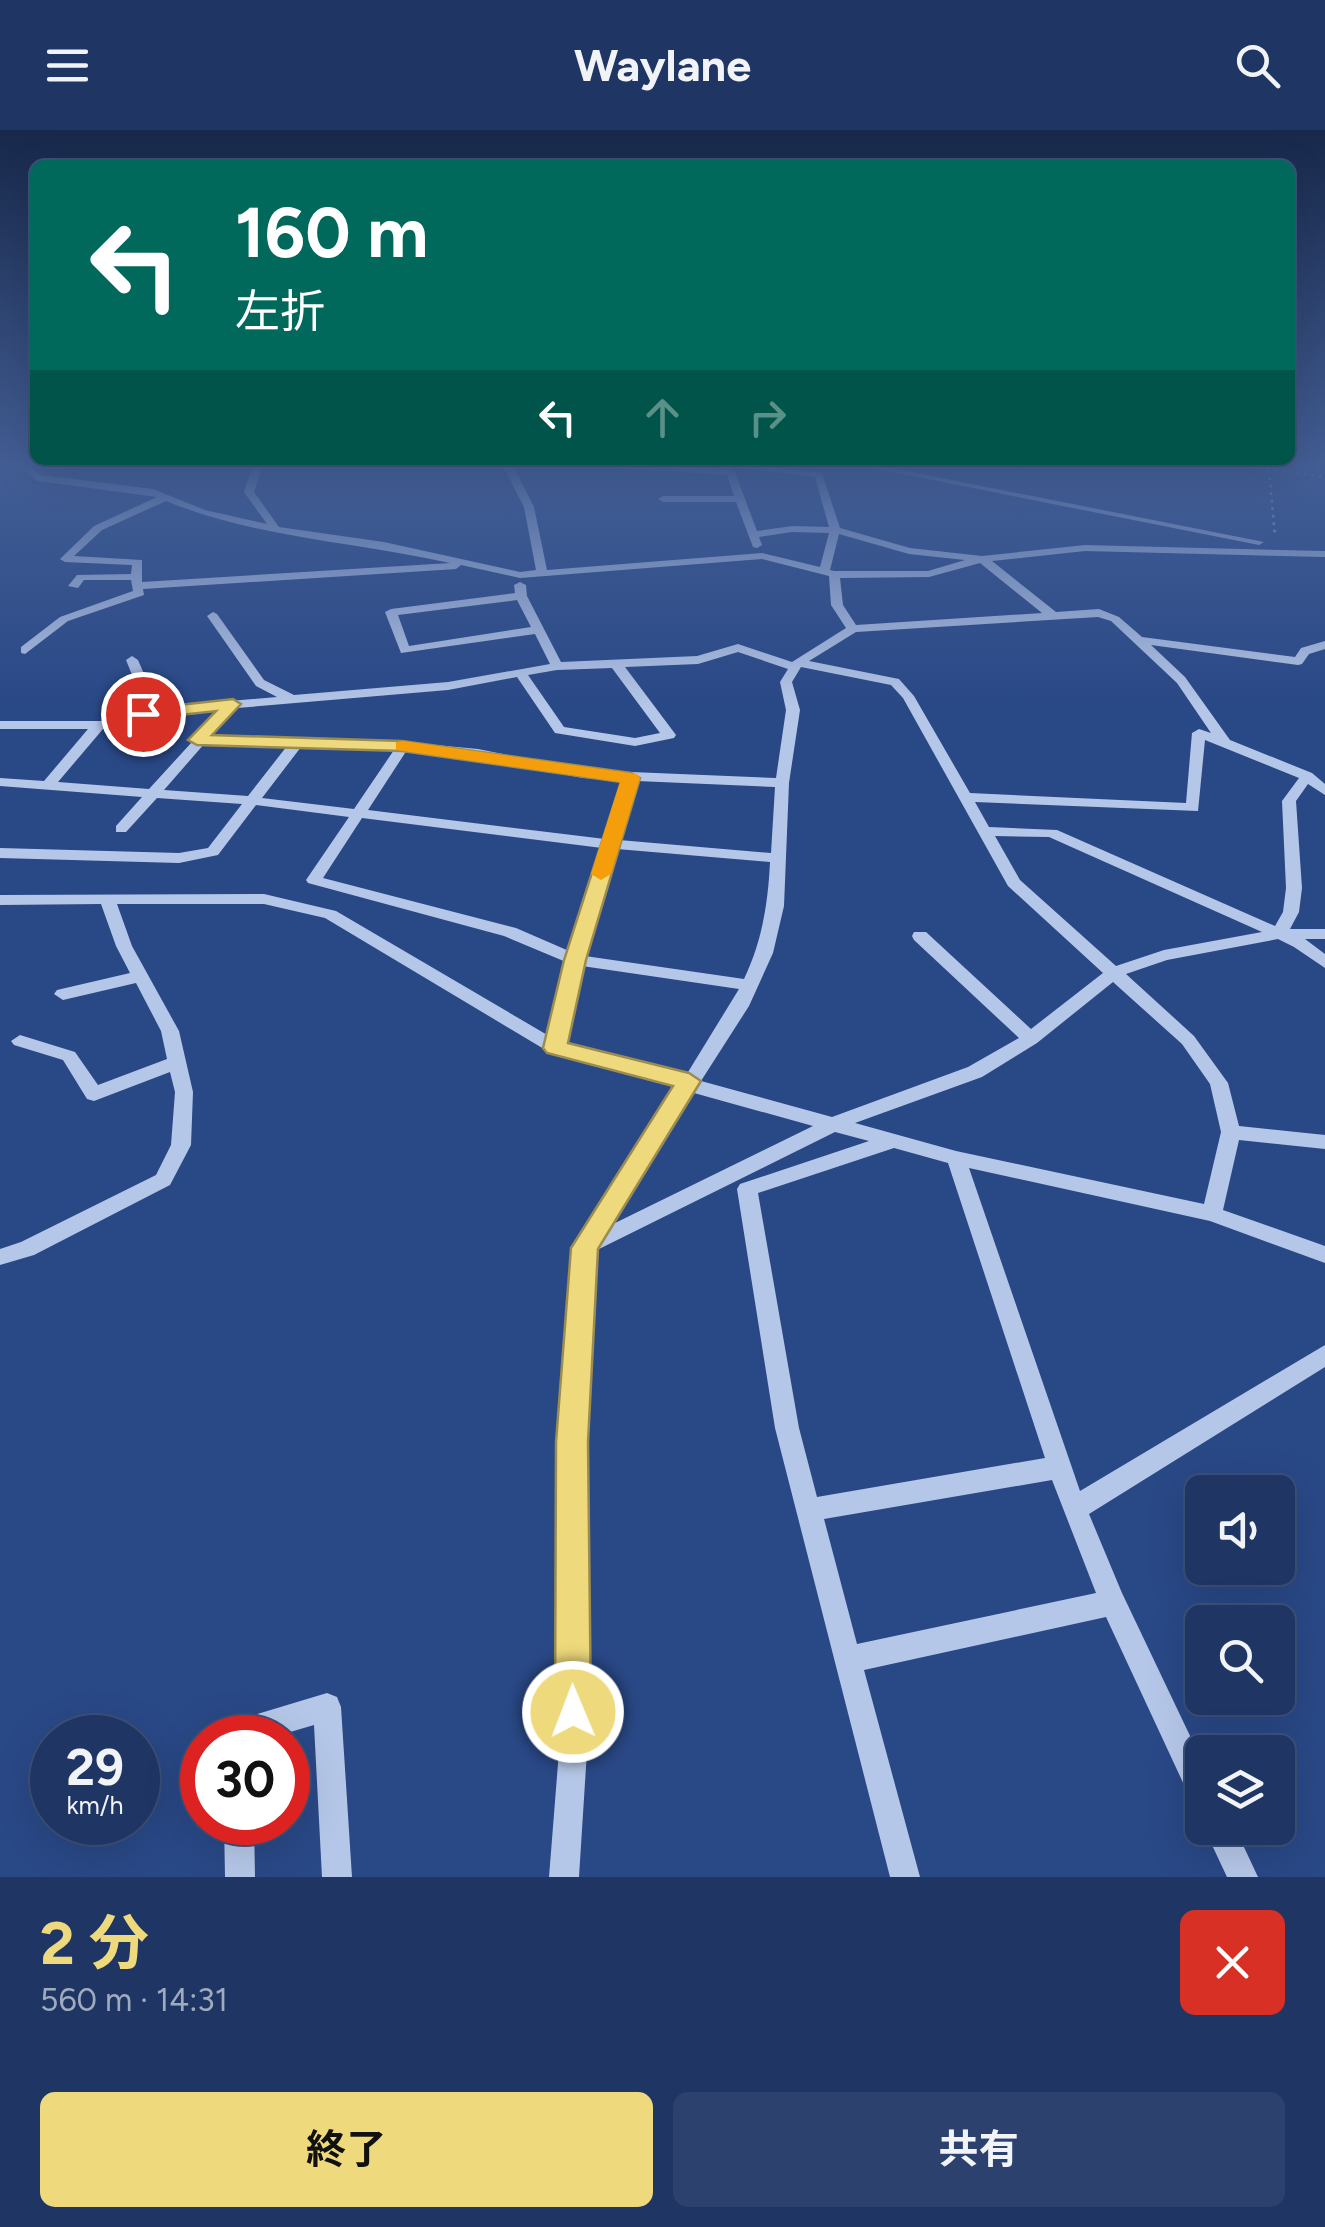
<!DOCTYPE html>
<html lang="ja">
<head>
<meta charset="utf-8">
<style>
	body { margin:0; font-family:Figtree,"Noto Sans JP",sans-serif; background:#2c416d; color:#f1f3f6; height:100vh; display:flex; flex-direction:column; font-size:38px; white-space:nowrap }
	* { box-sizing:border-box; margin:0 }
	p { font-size:32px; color:#a1abbf }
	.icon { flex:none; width:55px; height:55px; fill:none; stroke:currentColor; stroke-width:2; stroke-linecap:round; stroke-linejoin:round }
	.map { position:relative; height:1747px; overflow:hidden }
	.sheet { display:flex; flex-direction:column; background:#1f3664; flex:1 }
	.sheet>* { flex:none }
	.top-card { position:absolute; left:30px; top:30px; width:1265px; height:305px; border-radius:15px; box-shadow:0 10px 40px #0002,0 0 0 2px #3c5078; background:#00695c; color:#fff; overflow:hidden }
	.controls { position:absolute; left:1185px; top:1345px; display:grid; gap:20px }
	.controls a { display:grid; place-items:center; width:110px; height:110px; border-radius:15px; background:#1f3664; box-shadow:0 10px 40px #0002,0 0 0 2px #3c5078; font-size:50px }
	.speed { position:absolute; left:30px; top:1585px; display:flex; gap:20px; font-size:50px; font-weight:700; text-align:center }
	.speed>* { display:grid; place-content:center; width:130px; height:130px; border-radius:50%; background:#1f3664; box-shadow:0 10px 40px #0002,0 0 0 2px #3c5078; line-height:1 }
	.speed small { font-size:25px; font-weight:400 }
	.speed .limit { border:15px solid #d22; background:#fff; color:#111 }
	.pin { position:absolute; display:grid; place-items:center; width:85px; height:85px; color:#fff; margin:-42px; border:5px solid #fff; border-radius:50%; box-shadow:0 2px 10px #0007 }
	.me { position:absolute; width:110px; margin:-55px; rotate:359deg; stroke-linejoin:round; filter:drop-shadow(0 0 8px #0008) }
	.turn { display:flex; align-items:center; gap:35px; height:210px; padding:0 40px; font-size:45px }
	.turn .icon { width:130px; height:130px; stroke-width:2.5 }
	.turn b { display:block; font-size:70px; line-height:85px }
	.lanes { display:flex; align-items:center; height:95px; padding:0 40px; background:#0003; justify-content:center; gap:50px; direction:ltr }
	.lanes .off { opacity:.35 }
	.round { display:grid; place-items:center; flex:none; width:105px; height:105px; border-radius:15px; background:#2c416d }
	.headline { display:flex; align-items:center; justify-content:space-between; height:170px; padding:0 40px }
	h1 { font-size:60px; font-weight:700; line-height:75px; color:#eed97c }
	.cta { display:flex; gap:20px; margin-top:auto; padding:20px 40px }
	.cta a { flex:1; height:115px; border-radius:15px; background:#eed97c; color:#111; font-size:40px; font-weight:700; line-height:115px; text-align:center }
	.cta a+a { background:#2c416d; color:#f1f3f6 }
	header { display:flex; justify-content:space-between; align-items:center; height:130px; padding:0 40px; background:#1f3664; font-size:45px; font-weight:700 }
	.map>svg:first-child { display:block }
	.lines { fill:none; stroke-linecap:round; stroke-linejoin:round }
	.path { stroke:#b5c7e8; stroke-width:2.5; stroke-dasharray:2.5 5; stroke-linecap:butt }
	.minor { fill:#b5c7e8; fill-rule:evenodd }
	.route { fill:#eed97c; stroke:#9b8d51; stroke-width:2.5 }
	.slow { fill:#f59e0b }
</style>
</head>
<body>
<header><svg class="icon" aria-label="menu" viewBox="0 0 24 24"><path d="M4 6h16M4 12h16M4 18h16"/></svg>Waylane<svg class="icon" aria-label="search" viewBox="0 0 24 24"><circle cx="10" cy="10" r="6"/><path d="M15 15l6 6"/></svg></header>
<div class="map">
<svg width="1325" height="1747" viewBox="0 0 1325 1747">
	<rect width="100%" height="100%" fill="#294886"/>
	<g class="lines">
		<!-- path -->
		<path class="path" d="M1215 332 1325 347
			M1269 340 1275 406"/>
		<!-- minor -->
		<path class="minor" d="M13 332H24L41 345 153 359 205 380 267 394 244 362 254 332H264L254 362 279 397 384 412 520 442 536 440 524 377 501 332H511L534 377 547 440 762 423 820 437 829 403 792 402 759 407 762 415 757 418 753 417 736 372H663L658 369 663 366H734L727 345 617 338 615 336 620 333 725 339 722 332 822 343 840 398 910 418 982 426 1085 415 1325 421V427L1085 421 992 431 1056 482 1099 479 1119 487 1142 507 1295 527 1301 518 1325 511V519L1309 524 1302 534 1298 535 1151 515 1185 547 1230 610 1312 643 1325 654V665L1308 654 1296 671 1302 758 1299 782 1290 799H1325V809H1305L1325 824V838L1294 817 1278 809 1167 830 1126 844 1194 906 1228 953 1239 996 1325 1005V1019L1239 1010 1223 1080 1325 1116V1133L1210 1091 969 1038 1080 1361 1325 1215V1237L1089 1384 1122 1463 1202 1631V1676L1192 1672 1106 1487 864 1540 920 1747H890L775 1298 737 1059 740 1054 869 1011 835 1002 595 1121 585 1274 587 1621 579 1747H549L559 1621 561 1274 574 1117 678 958 549 922 325 788 264 774H117L132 816 179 901 193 962 191 1015 170 1055 34 1125 0 1135V1119L21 1112 156 1045 171 1015 175 962 170 942 94 971 87 969 63 930 14 915 11 911 20 905 75 922 98 955 167 929 161 901 136 853 63 870 54 864 57 860 130 843 116 816 101 774 0 775V765L264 764 336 781 549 906 566 832 504 806 308 753 306 750 349 687 256 675 218 725 179 733 0 728V718L179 723 208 718 242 674 157 668 126 702H116V696L142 667 0 656V648L44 651 88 599H0V591H118L138 581 156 578 139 562 126 530 132 526 138 530 151 560 169 576 277 567 256 556 207 486 213 482 217 484 264 550 294 565 448 552 550 534 535 504 401 523 385 482 391 479 515 463 514 455 520 452 526 455 527 466 561 532 697 526 738 514 792 532 846 498 831 475 829 446 762 429 520 448 461 435 456 439 143 459 144 465 68 491 25 524 21 523V517L60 487 133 461 131 450H84L78 458 68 456 77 445 131 444 132 435 65 432 60 429 94 396 157 367 38 351ZM733 337 815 347 829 397 792 396 757 401ZM166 371C256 408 356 412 450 433L142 452V430L74 426 102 400ZM839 404 909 424 965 430 928 441H834L830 440ZM980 433 1042 483 856 495 843 475 840 448 929 447ZM517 470 531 497 409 516 398 485ZM1098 487 1111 491 1177 553 1211 603 1199 599 1192 603 1186 673 970 663 914 566 899 549 809 531 856 502ZM738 522 788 539 780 552 786 580 776 648 583 640 478 619 403 612 212 605 237 578 448 560 517 547 555 603 635 616 674 608 676 605 625 537 698 534ZM801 537 891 555 903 568 1008 756 1103 843 1031 899 926 802H914L912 806 914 810 1019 908 968 937 832 987 701 951 749 876 773 823 784 776 789 653 800 580 792 552ZM612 538 660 603 635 608 564 597 528 545 557 540ZM221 579 198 605 192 606V612L149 659 58 652 103 599C121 599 131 592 149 587 172 581 198 581 221 579ZM1205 610 1299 648 1282 671 1286 758 1283 782 1275 796 1057 700 989 697 975 672 1198 681ZM205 613 287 616 248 666 164 660ZM301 617 394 620 354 679 262 668ZM407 620 478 627 583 648 623 650 605 709 368 680ZM637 651 775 657 771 723 619 710ZM362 688 602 718 569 821 516 798 323 748ZM995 706 1049 707 1262 802 1164 820 1116 836 1020 750ZM617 719 770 732C768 774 762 811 744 849L585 826ZM582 836 739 859 685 947 565 914ZM1113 852 1182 914 1210 954 1221 1002 1204 1074 956 1021 855 993 982 947 1037 913ZM694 963 813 996 611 1095ZM894 1018 948 1033 1045 1328 817 1367 799 1298 758 1063ZM1052 1350 1096 1463 857 1514 824 1389Z
			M842 332H861L1264 412 1259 415Z
			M327 1563 337 1567 341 1577 352 1747H322L314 1595 270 1608H223L227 1593Z
			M224 1692H254L255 1747H225Z
			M1204 1698H1235L1258 1747H1227Z"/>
	</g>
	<!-- sky -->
	<linearGradient id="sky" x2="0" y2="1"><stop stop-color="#17284a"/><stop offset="0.58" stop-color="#435e95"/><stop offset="1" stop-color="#435e95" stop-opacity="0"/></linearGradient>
	<rect width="1325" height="577" fill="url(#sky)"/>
	<!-- route -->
	<path class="route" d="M233 569 241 574 212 605 402 611 631 643 640 648 586 830 568 913 689 943 701 951 598 1119 588 1312 591 1582 586 1594 573 1600 560 1594 555 1582 556 1312 571 1118 673 956 547 923 543 918 564 830 621 652 402 621 197 615 188 610 216 581 143 589 134 584 143 579Z"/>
	<!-- slow -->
	<path class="slow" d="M403 611 637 644 640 648 611 744 601 750 591 744 620 652 396 620V612Z"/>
</svg>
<div class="controls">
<a><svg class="icon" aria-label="sound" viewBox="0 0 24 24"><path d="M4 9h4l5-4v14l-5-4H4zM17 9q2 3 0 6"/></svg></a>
<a><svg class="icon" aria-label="search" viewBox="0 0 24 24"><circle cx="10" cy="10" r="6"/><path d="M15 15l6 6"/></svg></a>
<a><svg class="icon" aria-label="layers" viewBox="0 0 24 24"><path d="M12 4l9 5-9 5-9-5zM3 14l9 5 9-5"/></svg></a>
</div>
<div class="speed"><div>29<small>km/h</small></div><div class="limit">30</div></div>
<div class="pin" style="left:143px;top:584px;background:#d93025"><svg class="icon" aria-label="arrive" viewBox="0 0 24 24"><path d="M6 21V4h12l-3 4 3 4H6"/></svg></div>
<svg class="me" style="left:573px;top:1582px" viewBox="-20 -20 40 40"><circle r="17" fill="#eed97c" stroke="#fff" stroke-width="3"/><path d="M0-11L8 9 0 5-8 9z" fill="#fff"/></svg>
<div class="top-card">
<div class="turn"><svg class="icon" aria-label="left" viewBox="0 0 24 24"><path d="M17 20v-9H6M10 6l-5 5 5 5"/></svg><div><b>160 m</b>左折</div></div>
<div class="lanes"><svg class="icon" aria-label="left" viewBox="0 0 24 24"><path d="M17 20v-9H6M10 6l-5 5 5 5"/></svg><svg class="icon off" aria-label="ahead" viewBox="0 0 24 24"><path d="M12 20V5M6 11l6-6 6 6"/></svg><svg class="icon off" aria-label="right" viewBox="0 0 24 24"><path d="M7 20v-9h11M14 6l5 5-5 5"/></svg></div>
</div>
</div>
<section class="sheet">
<div class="headline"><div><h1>2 分</h1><p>560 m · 14:31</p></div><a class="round" style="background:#d93025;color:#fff"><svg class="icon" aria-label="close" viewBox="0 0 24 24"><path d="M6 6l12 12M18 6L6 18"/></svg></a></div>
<div class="cta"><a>終了</a><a>共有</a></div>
</section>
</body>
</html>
